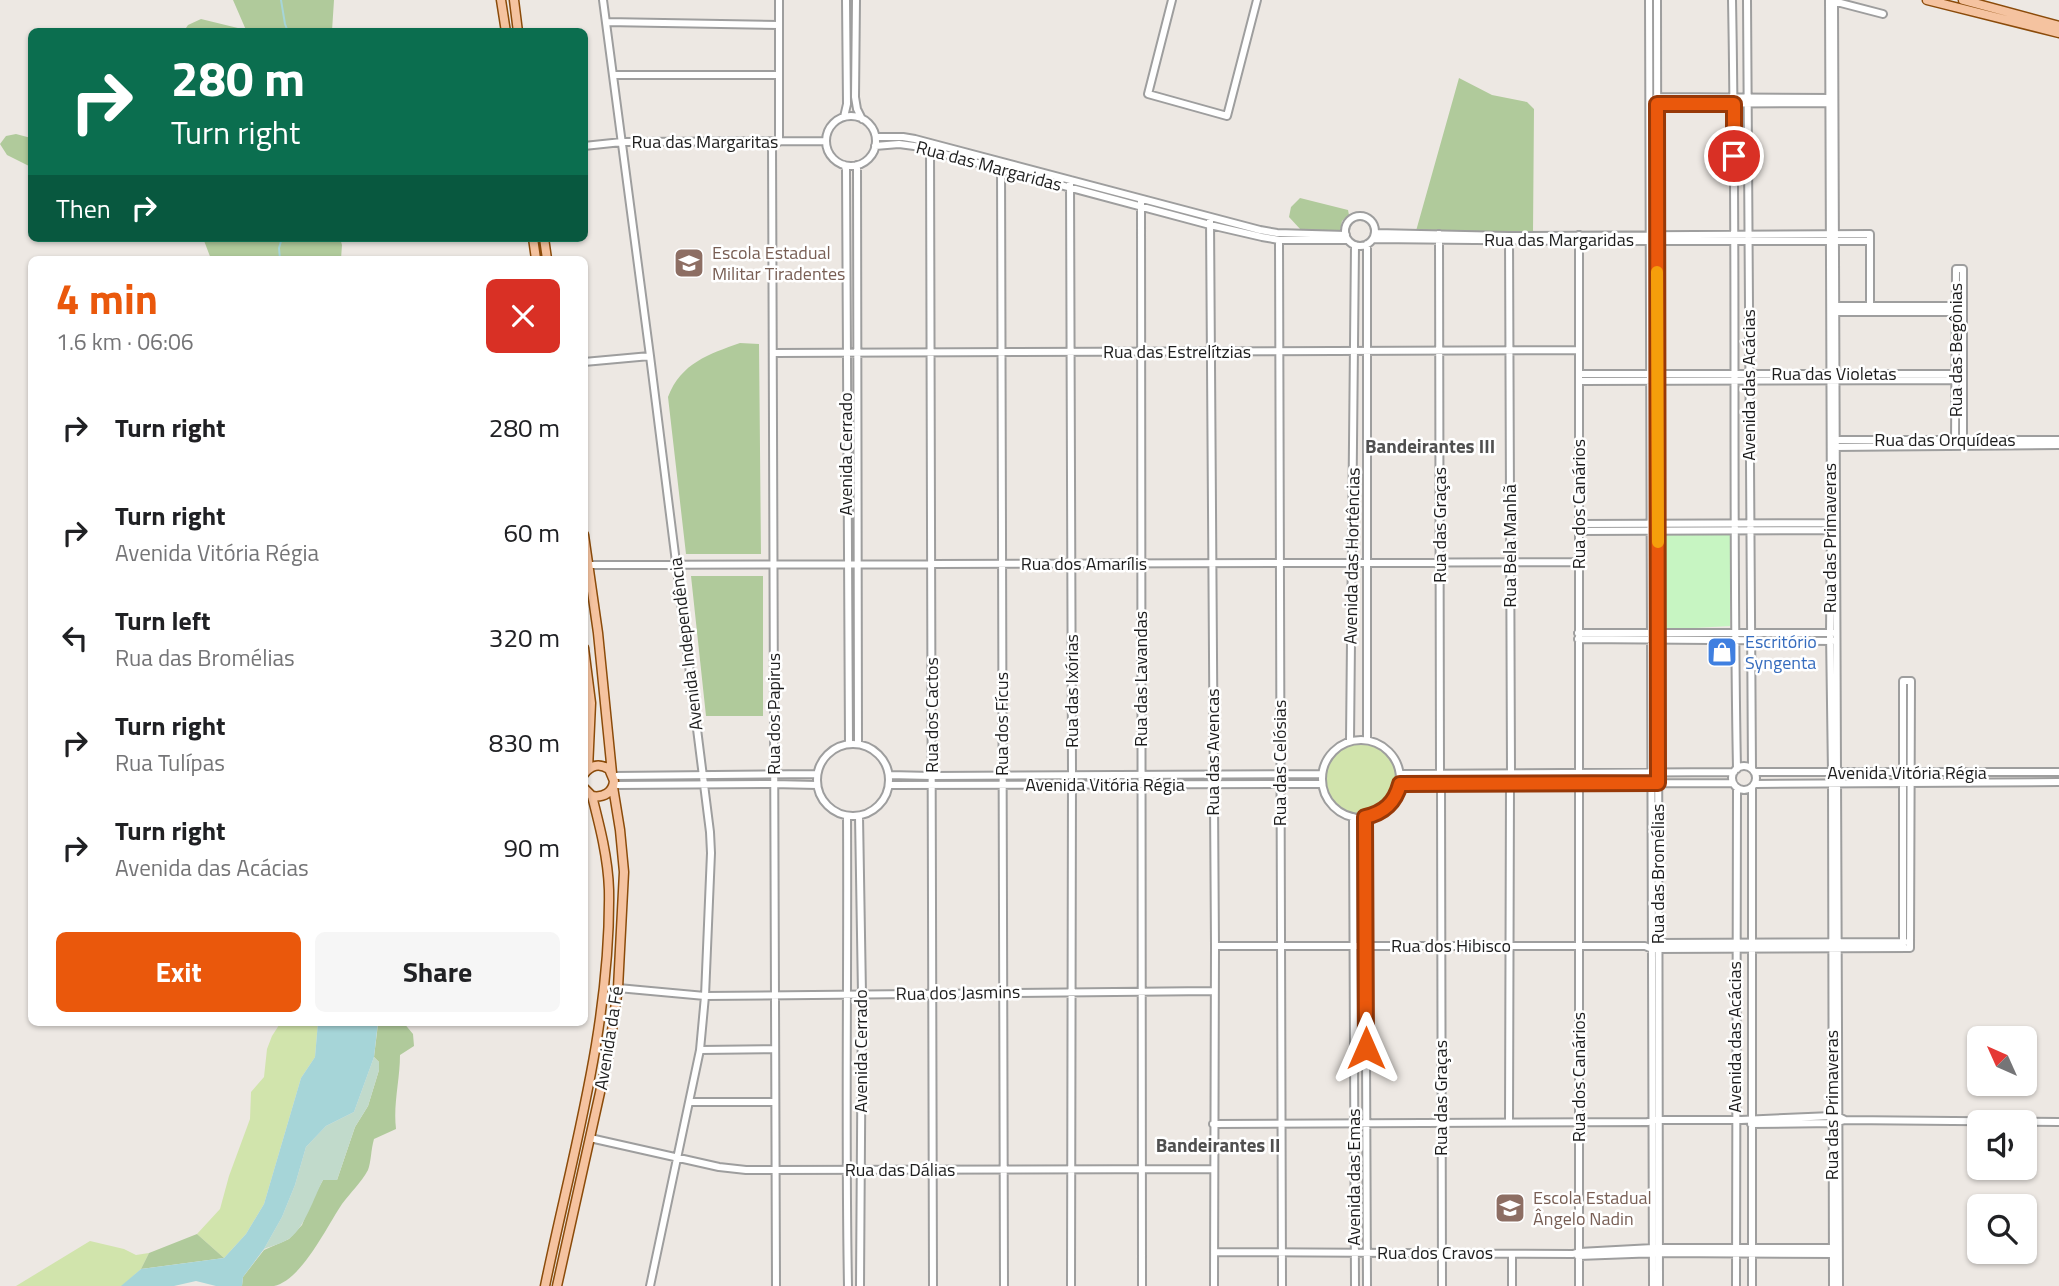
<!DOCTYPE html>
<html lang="en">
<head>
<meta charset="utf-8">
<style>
	body { margin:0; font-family:"Titillium Web",sans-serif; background:#f6f6f6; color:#202124; height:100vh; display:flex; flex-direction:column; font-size:26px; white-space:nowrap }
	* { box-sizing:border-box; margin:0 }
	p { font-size:23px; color:#757577 }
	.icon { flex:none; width:38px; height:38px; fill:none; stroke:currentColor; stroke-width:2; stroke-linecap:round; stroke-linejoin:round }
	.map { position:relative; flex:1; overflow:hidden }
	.side { position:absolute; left:28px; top:256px; width:560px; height:770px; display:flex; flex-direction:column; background:#fff; border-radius:10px; box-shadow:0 2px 5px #0004 }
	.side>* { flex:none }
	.top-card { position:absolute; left:28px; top:28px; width:560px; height:214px; border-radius:10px; box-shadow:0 2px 5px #0004; background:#0b6e4f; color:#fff; overflow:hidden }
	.needle { width:46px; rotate:315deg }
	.tools { position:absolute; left:1967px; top:1026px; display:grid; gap:14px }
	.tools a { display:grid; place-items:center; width:70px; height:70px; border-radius:10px; background:#fff; box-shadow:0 2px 5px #0004; font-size:35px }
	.pin { position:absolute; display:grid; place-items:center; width:60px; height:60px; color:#fff; margin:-30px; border:4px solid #fff; border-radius:50%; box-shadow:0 2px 7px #0007 }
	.me { position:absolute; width:77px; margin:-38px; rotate:0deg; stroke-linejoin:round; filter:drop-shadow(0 0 5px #0008) }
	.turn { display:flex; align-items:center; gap:24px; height:147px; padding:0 28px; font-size:32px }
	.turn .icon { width:91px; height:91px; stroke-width:2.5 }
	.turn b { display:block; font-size:49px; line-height:60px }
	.then { display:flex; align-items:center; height:66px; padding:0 28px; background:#0003; gap:14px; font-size:26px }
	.round { display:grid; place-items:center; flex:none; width:74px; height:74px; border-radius:10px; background:#f6f6f6 }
	.head { display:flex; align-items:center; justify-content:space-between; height:119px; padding:0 28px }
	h1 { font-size:42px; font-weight:700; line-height:52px; color:#ea580c }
	.cta { display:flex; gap:14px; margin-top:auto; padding:14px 28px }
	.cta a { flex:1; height:80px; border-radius:10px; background:#ea580c; color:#fff; font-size:28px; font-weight:700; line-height:80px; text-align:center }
	.cta a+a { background:#f6f6f6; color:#202124 }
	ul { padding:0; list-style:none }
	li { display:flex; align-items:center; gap:21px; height:105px; padding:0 28px }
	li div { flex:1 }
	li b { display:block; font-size:26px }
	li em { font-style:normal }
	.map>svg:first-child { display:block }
	.grass { fill:#d1e4ac }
	.forest { fill:#b0ca9b }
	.wetland { fill:#c1dacb }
	.park { fill:#c7f5c2 }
	.water { fill:#a6d5d8 }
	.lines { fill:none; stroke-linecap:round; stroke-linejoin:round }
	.stream { stroke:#a6d5d8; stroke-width:2 }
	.minor-casing { stroke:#9e9e9e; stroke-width:10 }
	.major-casing { stroke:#8b4b0a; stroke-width:11 }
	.minor { stroke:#fff; stroke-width:6 }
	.major { stroke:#f5c3a0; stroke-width:8 }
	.route-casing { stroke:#983908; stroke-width:18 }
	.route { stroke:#ea580c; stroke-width:12 }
	.slow { stroke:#f59e0b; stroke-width:12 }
	.labels { text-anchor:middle; stroke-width:5; stroke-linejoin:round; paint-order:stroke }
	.street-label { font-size:18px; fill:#1d1d1d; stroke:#fff }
	.education-label { font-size:18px; fill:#785e54; stroke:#fff; text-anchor:start }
	.shop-label { font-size:18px; fill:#366cbe; stroke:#fff; text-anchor:start }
	.neighbourhood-label { font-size:19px; font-weight:bold; fill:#505050; stroke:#fff }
</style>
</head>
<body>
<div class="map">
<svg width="2059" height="1286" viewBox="0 0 2059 1286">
	<rect width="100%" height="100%" fill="#ede8e3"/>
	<!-- grass -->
	<path class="grass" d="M1326 779a36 36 0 1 1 72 0a36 36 0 1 1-72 0Z
		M281 1022H318L315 1057 301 1078 264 1204 246 1234 224 1258 197 1234 220 1209 229 1176 250 1119 251 1092 264 1077 267 1049 272 1036Z
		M90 1241 124 1249 136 1255 149 1253 141 1269 122 1286H16Z"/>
	<!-- forest -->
	<path class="forest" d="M233 0H334L332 31H184L188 25 201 19 246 30Z
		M1459 78 1492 95 1527 102 1534 109 1533 232 1416 231Z
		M16 134 31 138V167L7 155 0 144 6 136Z
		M1300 198 1348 210 1349 215 1342 221 1340 231 1301 230 1289 217 1291 207Z
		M203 238H340L342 245 341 259H211Z
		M740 343 759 344 761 554H686L668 397C681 363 709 354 740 343Z
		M691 576H763V716H706Z
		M389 1022H403L413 1034 414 1046 400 1055C400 1080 393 1104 396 1129L374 1139C371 1149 371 1163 368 1170 361 1183 350 1193 342 1204 327 1226 302 1280 274 1286 264 1286 252 1286 242 1286L243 1277 264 1250 289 1239 302 1225 311 1202 323 1180H337L355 1127 368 1106 379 1070V1062L374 1057 378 1024Z
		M197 1234 224 1258 141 1269 149 1253Z"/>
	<!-- wetland -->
	<path class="wetland" d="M374 1057 379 1062V1070L368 1106 355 1127 337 1180H323C314 1197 305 1227 290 1238 283 1243 272 1246 264 1249L282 1217 295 1185 306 1147 326 1126 354 1112Z"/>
	<!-- park -->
	<path class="park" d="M1660 534H1730V626L1660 630Z"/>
	<!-- water -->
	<path class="water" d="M318 1022H378L374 1057 354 1112 326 1126 306 1147 295 1185 282 1217 264 1249 243 1277 242 1286H216L196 1281 174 1286H121L141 1269 224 1258 246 1234 264 1204 301 1078 315 1057Z"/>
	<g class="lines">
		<!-- stream -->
		<path class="stream" d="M281 0 285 24 288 32
			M280 259 279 248 282 238"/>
		<!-- minor casing -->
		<g class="minor-casing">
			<path id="minor" d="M603 0 650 356 710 832 711 853 705 996 700 1050 650 1286
				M856 0 855 97 857 109 862 119
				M1172 0 1148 94 1227 116 1257 0
				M1649 0 1653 1286
				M1657 0 1659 1286
				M1732 0C1737 256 1732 513 1737 769
				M1747 0 1752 769
				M1829 0 1831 523 1830 633 1832 773 1833 1286
				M1833 1 1883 14
				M1834 2 1839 1286
				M606 22 779 25
				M613 75H779
				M1656 97 1834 98
				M1654 104 1833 103
				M826 141a25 25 0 1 1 50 0a25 25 0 1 1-50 0Z
				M844 117 847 104 846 0
				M876 137H903L915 139 1260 230 1277 233 1346 235
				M772 142 776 1286
				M779 142V0
				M930 143 933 1286
				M584 146 622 142 826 141
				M875 146 899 144 914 146 1210 225 1262 237 1279 240H1348
				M1001 162 1004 1286
				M844 165 846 169 849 744
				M857 165 858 744
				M1070 180 1072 775 1071 1286
				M1141 199 1142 1286
				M1345 231a15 15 0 1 1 30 0a15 15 0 1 1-30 0Z
				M1210 218 1215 946 1214 1286
				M1376 233 1509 236 1870 234V312
				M1439 234 1440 773 1436 779 1441 785
				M1579 235V773L1576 780 1579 783V1286
				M1509 236 1511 773 1514 778 1510 785 1509 1122
				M1373 239 1579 241H1870
				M1279 240 1282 1286
				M1835 306H1957
				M1835 312H1958
				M774 353 1579 350
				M584 362 650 356
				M1579 374H1962
				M1579 381 1963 380
				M1833 440H2059
				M1955 446 1956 269H1963V446
				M1833 447 2059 445
				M1579 524 1835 523
				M1579 531 1835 530
				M589 565 1579 562
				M1578 633H1832
				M1578 639 1832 641
				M1367 740V244
				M1322 779a39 39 0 1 1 78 0a39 39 0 1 1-78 0Z
				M1350 741 1355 245
				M817 780a36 36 0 1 1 72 0a36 36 0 1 1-72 0Z
				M1732 778a12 12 0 1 1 24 0a12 12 0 1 1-24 0Z
				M1755 772H2059
				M1440 773 1445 780 1441 785 1442 1286
				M1400 774 1734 772
				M889 775 932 776 1322 774
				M613 776 817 774
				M1400 784 1733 783
				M1755 784 2059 782
				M614 785 773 784 817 785
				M889 785 1322 784
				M1752 788V1286
				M847 816C848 972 845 1129 848 1286
				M859 816 862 994 860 1286
				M1353 817 1355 1286
				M1365 817 1367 1286
				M1656 943 1905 942
				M1215 946H1645L1652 949 1910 948 1911 681H1903V948
				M618 988 705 996 1213 991
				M700 1050 775 1049
				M690 1102H775
				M1213 1124 1648 1122 1653 1120H1741L1832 1116H1837L1845 1120
				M1751 1124 1835 1123 1845 1120 2059 1122
				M590 1138 719 1167 746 1170 1214 1169
				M1214 1252 1573 1254 1579 1252 1653 1248H1834
				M1512 1254V1286
				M1578 1256 1659 1253 1836 1254
				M1736 1286 1737 788"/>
		</g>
		<!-- major casing -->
		<g class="major-casing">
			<path id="major" d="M501 0 506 32
				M514 0 518 32
				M1927 0 2059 33
				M1963 0 2059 26
				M533 238 536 259
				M544 238 547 259
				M584 535 598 633 612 773
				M584 648 591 703 588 769
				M584 774C591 765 599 763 609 769L614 781C613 792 604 798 592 796L584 788
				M545 1286C572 1155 611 1025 609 890 608 858 600 827 592 796
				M557 1286 609 1052 618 988 624 872 620 830 613 787"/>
		</g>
		<!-- minor -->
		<use href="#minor" class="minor"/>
		<!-- major -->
		<use href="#major" class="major"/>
	</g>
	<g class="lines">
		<!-- route casing -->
		<g class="route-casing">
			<path id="route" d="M1366 1048 1365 817C1384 813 1395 803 1400 784L1658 783 1657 104H1734V156"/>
		</g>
		<!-- route -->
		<use href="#route" class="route"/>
		<!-- slow -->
		<path class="slow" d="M1657 272 1658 542"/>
	</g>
	<!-- icons -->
	<defs>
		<g id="school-square" transform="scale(1.575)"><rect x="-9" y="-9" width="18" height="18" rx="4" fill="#8d6e63" stroke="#fff"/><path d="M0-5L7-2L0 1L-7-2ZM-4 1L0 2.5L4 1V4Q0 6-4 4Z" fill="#fff"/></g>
		<g id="shop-square" transform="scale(1.575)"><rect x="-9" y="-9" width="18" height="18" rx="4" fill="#3f7fe0" stroke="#fff"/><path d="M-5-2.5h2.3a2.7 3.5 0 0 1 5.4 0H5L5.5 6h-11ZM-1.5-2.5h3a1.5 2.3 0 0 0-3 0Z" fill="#fff"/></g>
	</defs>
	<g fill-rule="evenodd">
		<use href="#school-square" x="689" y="263"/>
		<use href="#shop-square" x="1722" y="652"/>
		<use href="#school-square" x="1510" y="1208"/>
	</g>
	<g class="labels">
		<!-- street labels -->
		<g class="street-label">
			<text x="705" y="148">Rua das Margaritas</text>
			<text transform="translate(989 166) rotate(15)" y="6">Rua das Margaridas</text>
			<text x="1559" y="246">Rua das Margaridas</text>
			<text transform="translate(1956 350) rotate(-90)" y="6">Rua das Begônias</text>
			<text x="1177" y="358">Rua das Estrelítzias</text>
			<text x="1834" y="380">Rua das Violetas</text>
			<text transform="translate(1749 385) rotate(-90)" y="6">Avenida das Acácias</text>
			<text x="1945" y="446">Rua das Orquídeas</text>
			<text transform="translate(846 454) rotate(-90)" y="6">Avenida Cerrado</text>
			<text transform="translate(1579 504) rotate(-90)" y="6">Rua dos Canários</text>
			<text transform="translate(1440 525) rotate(-90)" y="6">Rua das Graças</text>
			<text transform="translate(1830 538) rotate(-90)" y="6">Rua das Primaveras</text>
			<text transform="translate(1510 546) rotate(-90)" y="6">Rua Bela Manhã</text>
			<text transform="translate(1352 556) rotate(-89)" y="6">Avenida das Hortências</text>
			<text x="1084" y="570">Rua dos Amarílis</text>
			<text transform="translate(686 644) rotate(-97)" y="6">Avenida Independência</text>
			<text transform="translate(1141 679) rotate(-90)" y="6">Rua das Lavandas</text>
			<text transform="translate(1072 691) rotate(-90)" y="6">Rua das Ixórias</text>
			<text transform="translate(774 714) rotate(-90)" y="6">Rua dos Papirus</text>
			<text transform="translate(932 715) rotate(-90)" y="6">Rua dos Cactos</text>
			<text transform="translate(1002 724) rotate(-90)" y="6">Rua dos Fícus</text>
			<text transform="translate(1213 752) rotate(-90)" y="6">Rua das Avencas</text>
			<text transform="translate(1280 763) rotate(-90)" y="6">Rua das Celósias</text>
			<text x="1907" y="779">Avenida Vitória Régia</text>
			<text x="1105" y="791">Avenida Vitória Régia</text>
			<text transform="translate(1658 874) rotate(-90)" y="6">Rua das Bromélias</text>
			<text x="1451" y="952">Rua dos Hibisco</text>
			<text transform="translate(958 993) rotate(-1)" y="6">Rua dos Jasmins</text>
			<text transform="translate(1735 1037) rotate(-90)" y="6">Avenida das Acácias</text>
			<text transform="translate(609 1038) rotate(-81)" y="6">Avenida da Fé</text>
			<text transform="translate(861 1051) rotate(-90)" y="6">Avenida Cerrado</text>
			<text transform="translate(1579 1077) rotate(-90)" y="6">Rua dos Canários</text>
			<text transform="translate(1441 1098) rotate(-90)" y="6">Rua das Graças</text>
			<text transform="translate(1832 1105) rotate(-90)" y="6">Rua das Primaveras</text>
			<text x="900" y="1176">Rua das Dálias</text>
			<text transform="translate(1354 1177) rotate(-90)" y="6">Avenida das Emas</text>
			<text x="1435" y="1259">Rua dos Cravos</text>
		</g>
		<!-- education labels -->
		<g class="education-label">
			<text x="712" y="259">Escola Estadual<tspan x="712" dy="21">Militar Tiradentes</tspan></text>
			<text x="1533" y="1204">Escola Estadual<tspan x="1533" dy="21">Ângelo Nadin</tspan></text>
		</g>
		<!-- shop labels -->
		<g class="shop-label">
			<text x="1745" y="648">Escritório<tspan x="1745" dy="21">Syngenta</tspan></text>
		</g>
		<!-- neighbourhood labels -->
		<g class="neighbourhood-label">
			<text x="1430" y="453">Bandeirantes III</text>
			<text x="1218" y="1152">Bandeirantes II</text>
		</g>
	</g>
</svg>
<div class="tools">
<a><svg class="needle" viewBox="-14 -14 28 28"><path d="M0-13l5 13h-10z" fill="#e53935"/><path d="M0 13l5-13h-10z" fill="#757577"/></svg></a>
<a><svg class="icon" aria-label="sound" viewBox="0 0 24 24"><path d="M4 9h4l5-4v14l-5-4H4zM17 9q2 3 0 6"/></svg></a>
<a><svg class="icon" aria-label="search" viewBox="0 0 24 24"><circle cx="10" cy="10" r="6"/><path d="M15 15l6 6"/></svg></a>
</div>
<div class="pin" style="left:1734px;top:156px;background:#d93025"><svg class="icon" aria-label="arrive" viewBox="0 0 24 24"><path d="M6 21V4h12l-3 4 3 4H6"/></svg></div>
<svg class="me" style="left:1366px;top:1048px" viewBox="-20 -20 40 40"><path d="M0-17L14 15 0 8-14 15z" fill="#ea580c" stroke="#fff" stroke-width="4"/></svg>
<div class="top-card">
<div class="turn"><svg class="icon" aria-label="right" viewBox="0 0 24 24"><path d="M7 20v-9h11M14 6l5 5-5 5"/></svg><div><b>280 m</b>Turn right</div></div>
<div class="then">Then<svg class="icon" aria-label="right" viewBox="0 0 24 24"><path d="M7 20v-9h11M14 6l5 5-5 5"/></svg></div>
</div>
<section class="side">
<div class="head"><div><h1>4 min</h1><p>1.6 km · 06:06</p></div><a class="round" style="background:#d93025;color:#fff"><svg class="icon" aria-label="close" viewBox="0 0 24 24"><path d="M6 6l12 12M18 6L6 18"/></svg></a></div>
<ul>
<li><svg class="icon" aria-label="right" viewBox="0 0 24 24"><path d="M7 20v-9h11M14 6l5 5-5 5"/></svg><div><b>Turn right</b></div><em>280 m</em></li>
<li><svg class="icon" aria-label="right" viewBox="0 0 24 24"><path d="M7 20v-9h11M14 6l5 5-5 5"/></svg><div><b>Turn right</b><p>Avenida Vitória Régia</p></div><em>60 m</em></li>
<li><svg class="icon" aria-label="left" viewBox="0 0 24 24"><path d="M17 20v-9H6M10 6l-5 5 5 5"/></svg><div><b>Turn left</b><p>Rua das Bromélias</p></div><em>320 m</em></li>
<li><svg class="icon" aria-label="right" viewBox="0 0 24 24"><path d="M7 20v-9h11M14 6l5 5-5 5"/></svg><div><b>Turn right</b><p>Rua Tulípas</p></div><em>830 m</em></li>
<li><svg class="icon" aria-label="right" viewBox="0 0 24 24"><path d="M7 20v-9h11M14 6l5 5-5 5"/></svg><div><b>Turn right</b><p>Avenida das Acácias</p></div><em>90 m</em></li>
</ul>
<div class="cta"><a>Exit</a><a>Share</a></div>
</section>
</div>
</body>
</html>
